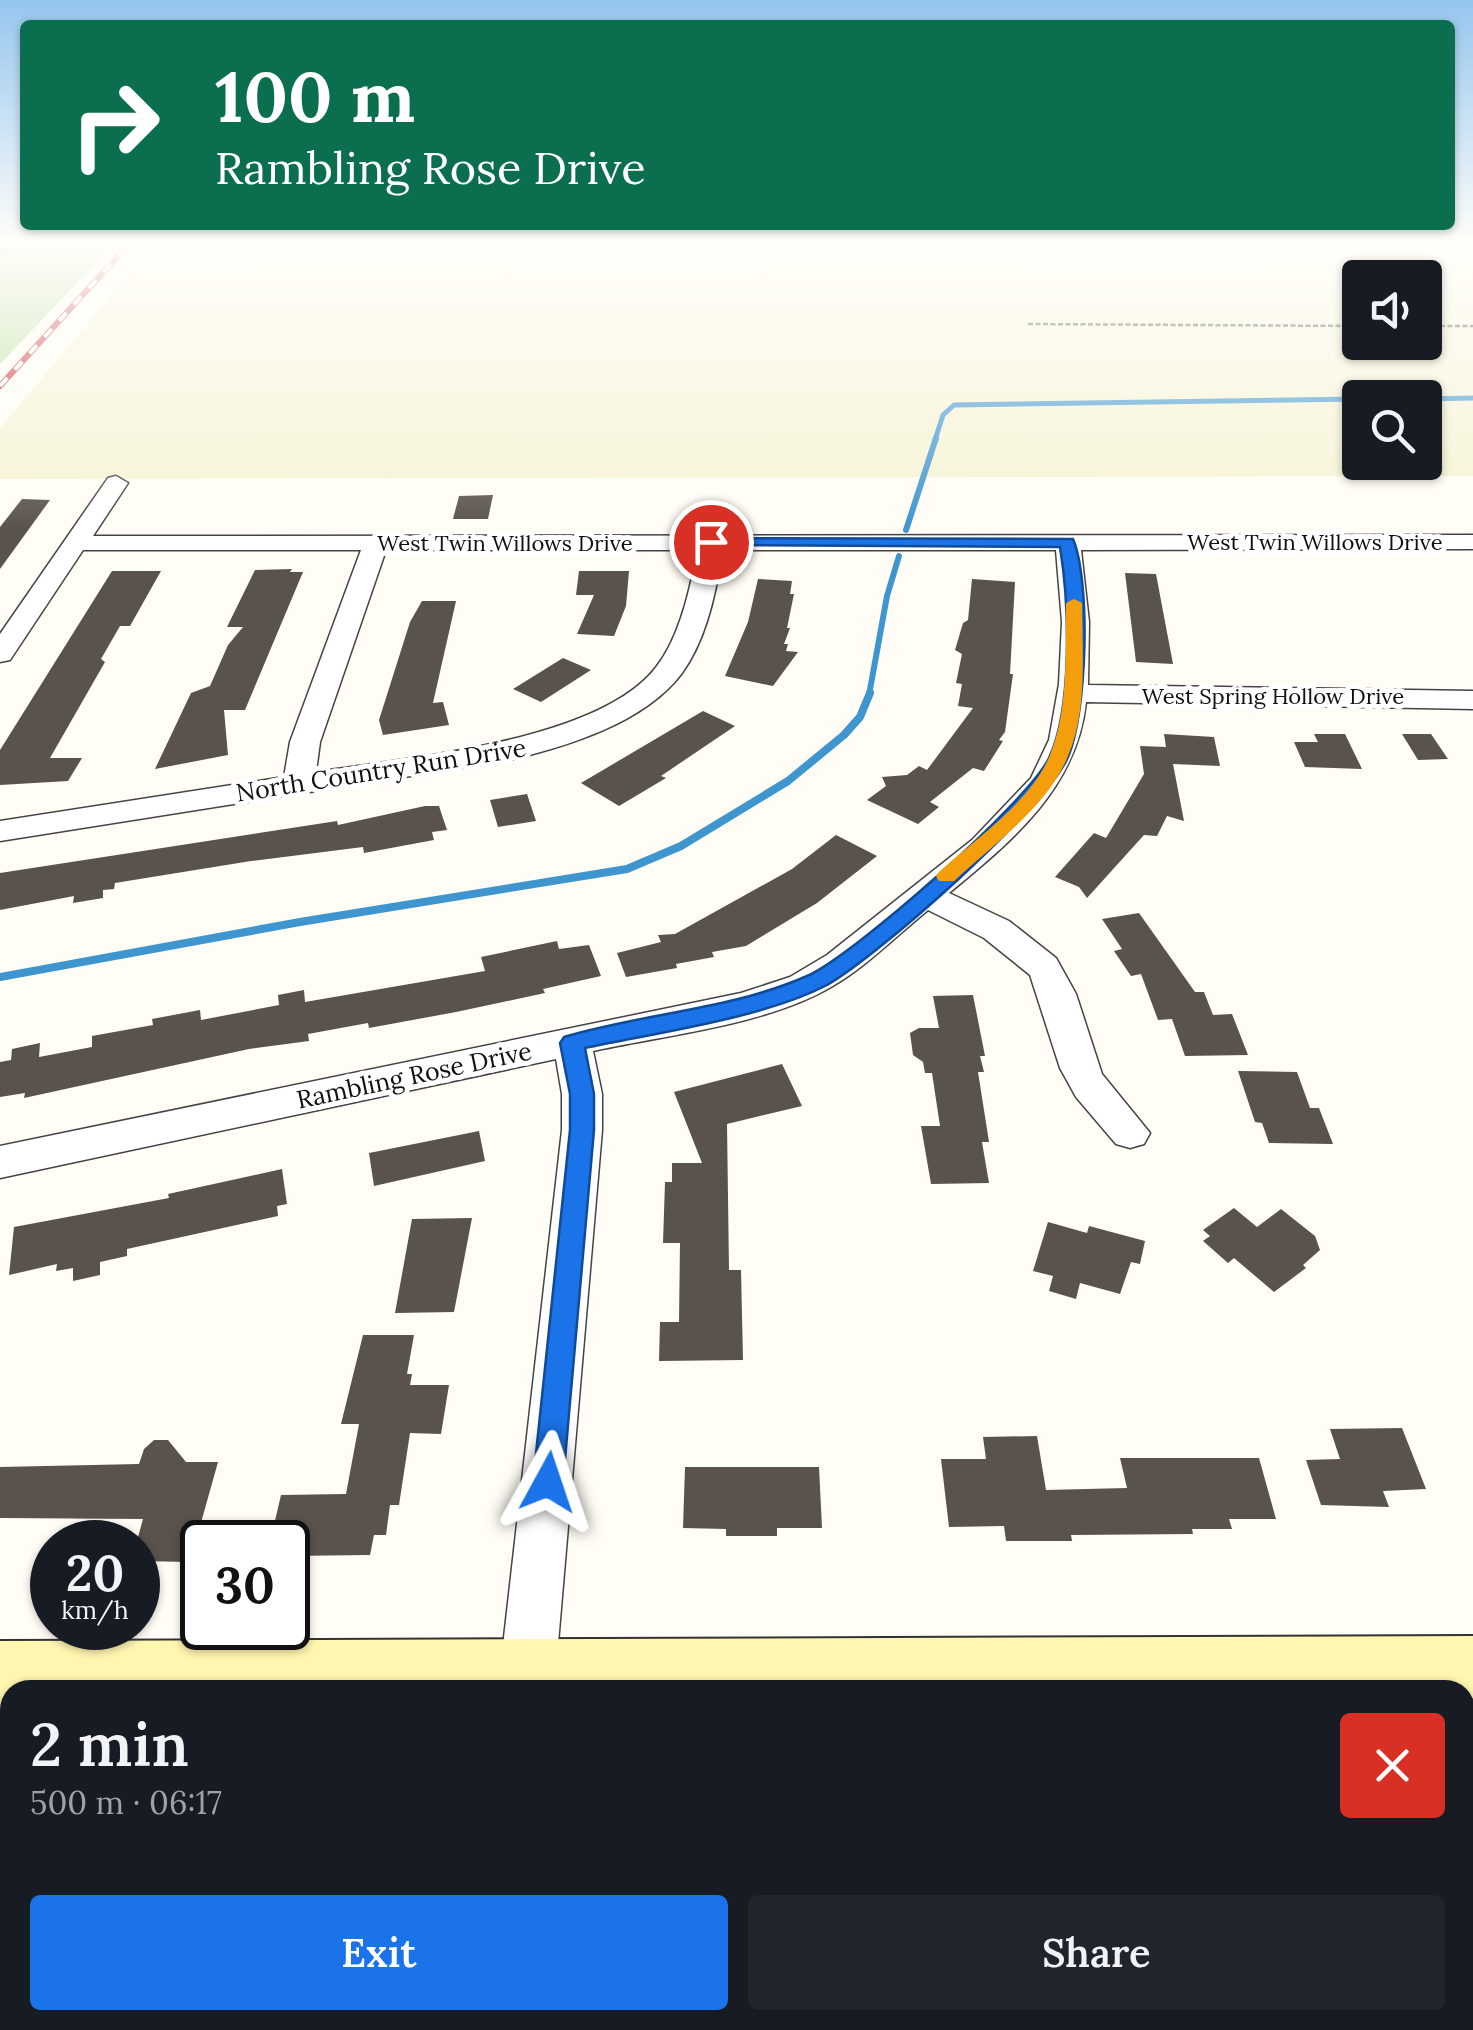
<!DOCTYPE html>
<html lang="en">
<head>
<meta charset="utf-8">
<style>
	body { margin:0; font-family:Lora,serif; background:#20242c; color:#f1f3f6; height:100vh; display:flex; flex-direction:column; font-size:38px; white-space:nowrap }
	* { box-sizing:border-box; margin:0 }
	p { font-size:32px; color:#9ea1a6 }
	.icon { flex:none; width:55px; height:55px; fill:none; stroke:currentColor; stroke-width:2; stroke-linecap:round; stroke-linejoin:round }
	.map { position:relative; flex:1; overflow:hidden }
	.sheet { position:absolute; left:0px; top:1680px; width:1475px; height:350px; display:flex; flex-direction:column; background:#171b24; border-radius:30px 30px 0 0; box-shadow:0 2px 8px #0004 }
	.sheet>* { flex:none }
	.top-card { position:absolute; left:20px; top:20px; width:1435px; height:210px; border-radius:10px; box-shadow:0 2px 8px #0004; background:#0b6e4f; color:#fff; overflow:hidden }
	.fabs { position:absolute; left:1342px; top:260px; display:grid; gap:20px }
	.fabs a { display:grid; place-items:center; width:100px; height:100px; border-radius:10px; background:#171b24; box-shadow:0 2px 8px #0004; font-size:50px }
	.speed { position:absolute; left:30px; top:1520px; display:flex; gap:20px; font-size:50px; font-weight:700; text-align:center }
	.speed>* { display:grid; place-content:center; width:130px; height:130px; border-radius:50%; background:#171b24; box-shadow:0 2px 8px #0004; line-height:1 }
	.speed small { font-size:25px; font-weight:400 }
	.speed .limit { border:5px solid #111; border-radius:15px; background:#fff; color:#111 }
	.pin { position:absolute; display:grid; place-items:center; width:85px; height:85px; color:#fff; margin:-42px; border:5px solid #fff; border-radius:50%; box-shadow:0 2px 10px #0007 }
	.me { position:absolute; width:110px; margin:-55px; rotate:5deg; stroke-linejoin:round; filter:drop-shadow(0 0 8px #0008) }
	.turn { display:flex; align-items:center; gap:35px; height:210px; padding:0 30px; font-size:45px }
	.turn .icon { width:130px; height:130px; stroke-width:2.5 }
	.turn b { display:block; font-size:70px; line-height:85px }
	.round { display:grid; place-items:center; flex:none; width:105px; height:105px; border-radius:10px; background:#20242c }
	.summary { display:flex; align-items:center; justify-content:space-between; height:170px; padding:0 30px }
	h1 { font-size:60px; font-weight:600; line-height:75px }
	.cta { display:flex; gap:20px; margin-top:auto; padding:20px 30px }
	.cta a { flex:1; height:115px; border-radius:10px; background:#1a73e8; color:#fff; font-size:40px; font-weight:600; line-height:115px; text-align:center }
	.cta a+a { background:#20242c; color:#f1f3f6 }
	.map>svg:first-child { display:block }
	.farmland { fill:#f6f3d4; fill-rule:evenodd }
	.forest { fill:#b9dc9c }
	.lines { fill:none; stroke-linecap:round; stroke-linejoin:round }
	.stream-far2 { stroke:#3f96cf; stroke-width:5 }
	.stream-far1 { stroke:#3f96cf; stroke-width:6 }
	.stream { stroke:#3f96cf; stroke-width:8 }
	.building { fill:#5a524d }
	.street-casing { stroke:#444; stroke-width:3 }
	.secondary-casing { stroke:#333; stroke-width:4 }
	.path { stroke:#333; stroke-width:2.5; stroke-dasharray:5 2.5; stroke-linecap:butt }
	.street { fill:#fff; fill-rule:evenodd }
	.secondary { fill:#fff6b0; fill-rule:evenodd }
	.rail-casing { stroke:#c4262e; stroke-width:6 }
	.rail { stroke:#fff; stroke-width:4; stroke-dasharray:11; stroke-linecap:butt }
	.route { fill:#1a73e8; stroke:#114b97; stroke-width:2.5 }
	.slow { fill:#f59e0b }
	.labels { text-anchor:middle; stroke-width:10; stroke-linejoin:round; paint-order:stroke }
	.far-street-label { font-size:22px; fill:#111; stroke:#fff }
	.street-label { font-size:25px; fill:#111; stroke:#fff }
</style>
</head>
<body>
<div class="map">
<svg width="1473" height="2030" viewBox="0 0 1473 2030">
	<rect width="100%" height="100%" fill="#fffdf5"/>
	<!-- farmland -->
	<path class="farmland" d="M155 244H1473V476L0 479V428ZM1360 278H1425V342H1360ZM1360 398H1425V462H1360Z"/>
	<!-- forest -->
	<path class="forest" d="M0 244H114L0 364Z"/>
	<g class="lines">
		<!-- stream-far2 -->
		<path class="stream-far2" d="M0 253 32 244
			M1425 399 1473 398
			M935 440 943 415 954 405 1360 399"/>
		<!-- stream-far1 -->
		<path class="stream-far1" d="M906 530 936 438
			M869 695 887 596 899 556"/>
		<!-- stream -->
		<path class="stream" d="M0 977 300 922 627 869 681 846 788 781 844 735 860 717 870 693"/>
	</g>
	<!-- building -->
	<path class="building" d="M493 495 488 519H453L459 496Z
		M22 499 50 500 0 569V527Z
		M292 569 290 572H303L245 710H224L228 755 155 769 191 693 210 686 228 645 243 627H227L255 570Z
		M112 571H161L130 626H120L101 659 105 662 50 758H82L68 781 0 785V750Z
		M579 571H629L626 606 614 636 577 634 594 595H576Z
		M1125 573 1156 574 1173 664 1136 662Z
		M758 579 792 581 790 594H794L787 628H790L784 644H788L786 651 798 652 773 686 725 676 748 622Z
		M972 579 1015 582 1010 674H1013L1005 732 999 740 1003 741 984 771 973 768 930 802 939 807 918 824 867 800 886 786 882 777 907 775 919 766 927 770 973 708 958 706 962 684 956 683 962 654 955 650 963 623 968 620Z
		M422 601H456L433 703 443 702 449 725 383 735 379 720 410 622Z
		M563 658 591 670 541 702 513 689Z
		M703 711 735 726 661 776 666 778 619 806 581 783Z
		M1164 734 1214 737 1220 766 1173 764 1184 821 1167 816 1157 836 1144 835 1087 898 1079 887 1055 877 1094 833 1106 838 1144 774 1140 746 1166 747Z
		M1314 734H1345L1362 769 1305 767 1294 742H1318Z
		M1402 734H1431L1448 759 1418 760Z
		M527 794 536 821 498 827 490 800Z
		M425 806H439L447 830 432 832 434 840 364 853 363 847 251 861 115 883 114 889 103 890V898L73 903 74 896 0 910V873L337 821 338 825Z
		M836 835 877 856 817 903 746 946 712 952 714 957 676 964 677 968 626 977 617 953 661 942 658 935 675 934 792 869Z
		M1139 913 1195 992H1204L1213 1015 1232 1014 1248 1055 1185 1056 1172 1019 1158 1020 1141 974 1131 976 1114 951 1122 949 1102 919Z
		M557 941 559 949 589 945 601 976 543 989 545 993 456 1012 369 1028 368 1023 308 1034 309 1041 249 1049 24 1098 25 1093 0 1097V1062L11 1060 12 1049 40 1043 39 1057 92 1047V1036L153 1025 152 1019 200 1010 201 1020 279 1005 278 995 304 990 305 1002 485 971 481 957Z
		M973 995 985 1056H980L984 1072H978L989 1142H982L989 1183 931 1184 921 1126H940L932 1073H925L923 1062 913 1055 910 1033 919 1028H939L933 996Z
		M782 1064 802 1106 727 1124 729 1270H741L743 1360 659 1361 660 1322H679L680 1243H663L665 1182H672V1163H702L674 1092Z
		M1238 1071 1297 1072 1310 1108H1319L1333 1144 1269 1143 1262 1123 1255 1122Z
		M479 1131 485 1161 374 1186 369 1153Z
		M282 1169 287 1204 277 1206 278 1216 127 1249V1256L100 1262V1275L73 1281V1268L56 1271 57 1264 9 1275 14 1227 169 1198 168 1194Z
		M1234 1208 1257 1227 1281 1209 1315 1236 1320 1250 1303 1265 1306 1268 1274 1292 1234 1258 1228 1263 1203 1241 1210 1236 1203 1230Z
		M472 1218 454 1312 395 1313 412 1219Z
		M1048 1222 1087 1233 1089 1226 1145 1241 1140 1264 1131 1262 1120 1294 1080 1283 1076 1299 1049 1291 1053 1276 1033 1271Z
		M363 1335H414L407 1374H412L410 1385H449L441 1434 410 1433 399 1505H390L386 1535H374L370 1555 288 1556V1542H270L281 1495 346 1494 359 1424H341Z
		M1402 1428 1426 1489 1383 1491 1389 1507 1321 1505 1306 1460 1340 1459 1330 1429Z
		M1037 1436 1046 1490 1127 1488 1120 1458H1259L1276 1519H1229L1232 1529H1192L1193 1534 1071 1535 1072 1541H1006L1004 1526 949 1527 941 1459H986L983 1437Z
		M154 1440H168L186 1462H218L190 1562 138 1561V1537L143 1519 0 1518V1467L139 1464 144 1449Z
		M685 1467H819L822 1528H777V1536H726V1529L683 1528Z"/>
	<g class="lines">
		<!-- street casing -->
		<g class="street-casing">
			<path id="street" d="M116 476 128 483 93 536 1473 535V549L1081 550 1089 622 1088 685 1473 691V709L1086 702C1077 788 1012 841 949 893L1009 921 1056 958 1076 994 1102 1074 1150 1133 1144 1144 1130 1148 1116 1144 1076 1097 1060 1068 1030 975 984 938 928 910C896 936 866 967 831 987 766 1025 666 1035 593 1051L602 1094V1130L554 1690H498L562 1130V1094L556 1059 0 1178V1146L741 993 790 977 827 955 972 840 1031 778 1049 740 1059 684 1062 622 1056 550H722C717 590 706 640 682 673 644 724 564 747 506 761L0 841V821L284 777 290 742 361 550H83L10 660 0 662V634L108 478ZM386 550H697C691 587 680 636 657 666 601 742 405 758 316 772L320 742Z
				M461 2020H525L524 2030H460Z"/>
		</g>
		<!-- secondary casing -->
		<g class="secondary-casing">
			<path id="secondary" d="M1473 1636V1714H1465V1690H10V1719H0V1641Z"/>
		</g>
		<!-- path -->
		<path class="path" d="M1028 324 1360 326
			M1425 326H1473"/>
		<!-- street -->
		<use href="#street" class="street"/>
		<!-- secondary -->
		<use href="#secondary" class="secondary"/>
		<!-- rail casing -->
		<g class="rail-casing">
			<path id="rail" d="M0 386 129 244"/>
		</g>
		<!-- rail -->
		<use href="#rail" class="rail"/>
	</g>
	<!-- sky -->
	<linearGradient id="sky" x2="0" y2="1"><stop stop-color="#95c6ee"/><stop offset="0.46" stop-color="#fffefa"/><stop offset="1" stop-color="#fffefa" stop-opacity="0"/></linearGradient>
	<rect width="1473" height="528" fill="url(#sky)"/>
	<!-- route -->
	<path class="route" d="M711 538 1073 539C1091 582 1087 713 1068 757 1047 807 877 957 827 985 764 1018 655 1033 585 1048L594 1094V1130L563 1482 559 1492 548 1496 537 1492 533 1482 570 1130V1094L560 1043 564 1037C644 1013 730 1010 807 976 853 956 1028 802 1049 758 1073 707 1069 602 1060 547L705 545V539Z"/>
	<!-- slow -->
	<path class="slow" d="M1074 599 1082 603C1082 653 1088 710 1068 756 1048 807 992 845 954 881H939L936 876 939 872C976 838 1031 802 1050 755 1069 708 1065 653 1066 603Z"/>
	<g class="labels">
		<!-- far-street labels -->
		<g class="far-street-label">
			<text x="1315" y="550">West Twin Willows Drive</text>
			<text x="505" y="551">West Twin Willows Drive</text>
			<text x="1273" y="704">West Spring Hollow Drive</text>
		</g>
		<!-- street labels -->
		<g class="street-label">
			<text transform="translate(381 770) rotate(-9)" y="9">North Country Run Drive</text>
			<text transform="translate(414 1075) rotate(-12)" y="9">Rambling Rose Drive</text>
		</g>
	</g>
</svg>
<div class="fabs">
<a><svg class="icon" aria-label="sound" viewBox="0 0 24 24"><path d="M4 9h4l5-4v14l-5-4H4zM17 9q2 3 0 6"/></svg></a>
<a><svg class="icon" aria-label="search" viewBox="0 0 24 24"><circle cx="10" cy="10" r="6"/><path d="M15 15l6 6"/></svg></a>
</div>
<div class="speed"><div>20<small>km/h</small></div><div class="limit">30</div></div>
<div class="pin" style="left:711px;top:542px;background:#d93025"><svg class="icon" aria-label="arrive" viewBox="0 0 24 24"><path d="M6 21V4h12l-3 4 3 4H6"/></svg></div>
<svg class="me" style="left:548px;top:1482px" viewBox="-20 -20 40 40"><path d="M0-17L14 15 0 8-14 15z" fill="#1a73e8" stroke="#fff" stroke-width="4"/></svg>
<div class="top-card">
<div class="turn"><svg class="icon" aria-label="right" viewBox="0 0 24 24"><path d="M7 20v-9h11M14 6l5 5-5 5"/></svg><div><b>100 m</b>Rambling Rose Drive</div></div>
</div>
<section class="sheet">
<div class="summary"><div><h1>2 min</h1><p>500 m · 06:17</p></div><a class="round" style="background:#d93025;color:#fff"><svg class="icon" aria-label="close" viewBox="0 0 24 24"><path d="M6 6l12 12M18 6L6 18"/></svg></a></div>
<div class="cta"><a>Exit</a><a>Share</a></div>
</section>
</div>
</body>
</html>
